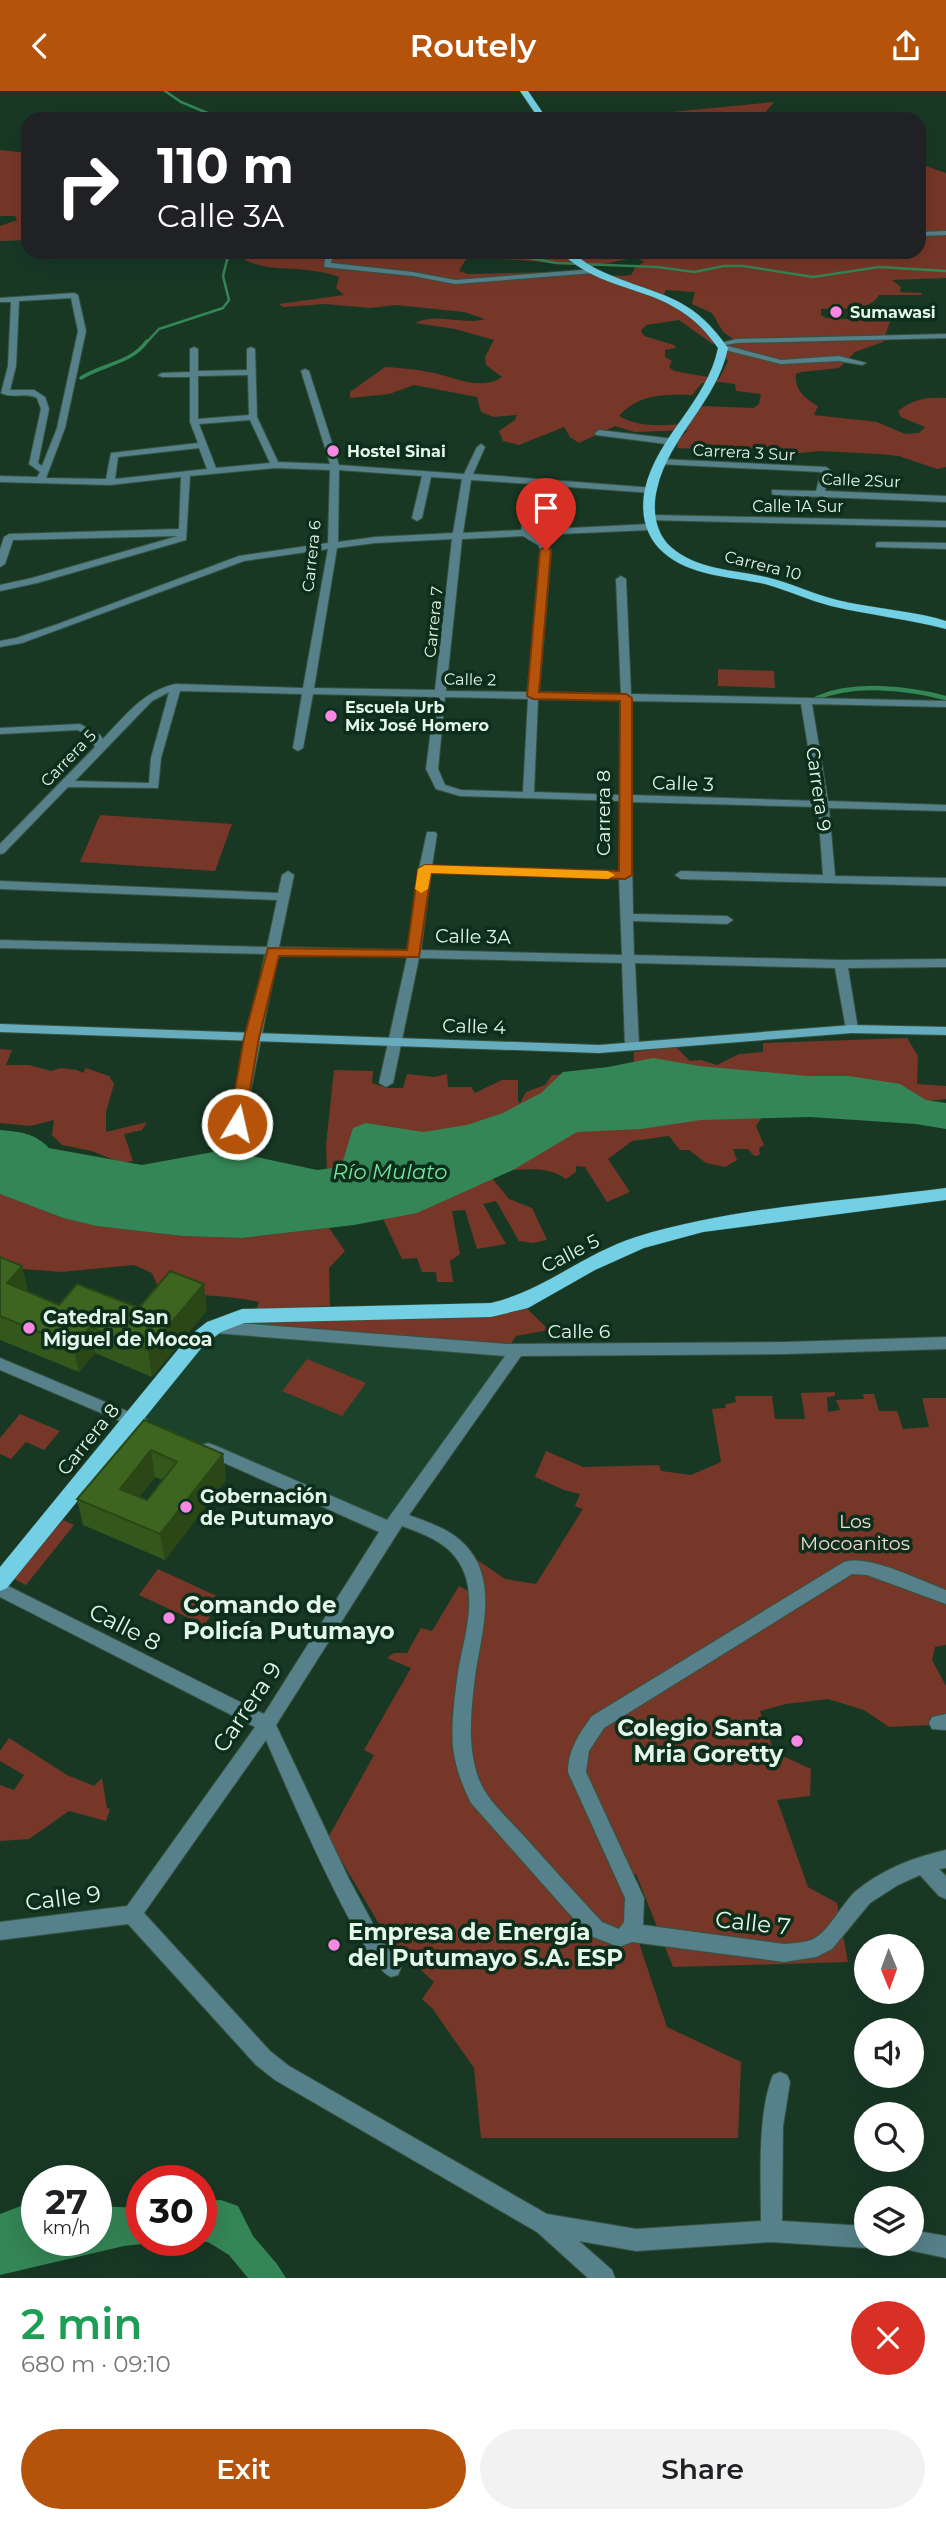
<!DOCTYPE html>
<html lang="en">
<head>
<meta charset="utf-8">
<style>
	body { margin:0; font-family:Montserrat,sans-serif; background:#f2f2f2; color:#202124; height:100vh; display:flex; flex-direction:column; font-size:26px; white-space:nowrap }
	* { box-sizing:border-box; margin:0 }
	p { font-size:23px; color:#757577 }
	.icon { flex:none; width:38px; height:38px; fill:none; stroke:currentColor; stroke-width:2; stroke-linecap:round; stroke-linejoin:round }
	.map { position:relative; height:2187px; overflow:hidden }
	.side { display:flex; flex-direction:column; background:#fff; flex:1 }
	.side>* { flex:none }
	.top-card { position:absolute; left:21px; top:21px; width:905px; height:147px; border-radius:21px; box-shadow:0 7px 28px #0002; background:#202124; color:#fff; overflow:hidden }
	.needle { width:46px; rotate:179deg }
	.tools { position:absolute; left:854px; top:1843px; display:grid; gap:14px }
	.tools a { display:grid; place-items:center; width:70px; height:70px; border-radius:50%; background:#fff; box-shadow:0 7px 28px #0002; font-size:35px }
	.speed { position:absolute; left:21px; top:2074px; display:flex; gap:14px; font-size:35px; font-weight:700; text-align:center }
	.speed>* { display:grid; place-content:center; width:91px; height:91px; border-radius:50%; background:#fff; box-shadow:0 7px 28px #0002; line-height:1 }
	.speed small { font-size:18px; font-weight:400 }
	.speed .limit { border:10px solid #d22; background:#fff; color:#111 }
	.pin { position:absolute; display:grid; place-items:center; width:60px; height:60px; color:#fff; margin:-72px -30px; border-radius:50% 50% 50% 0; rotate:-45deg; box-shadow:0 0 7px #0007 }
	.pin .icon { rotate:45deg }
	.me { position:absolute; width:77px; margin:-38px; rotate:9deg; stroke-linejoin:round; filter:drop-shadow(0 0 5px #0008) }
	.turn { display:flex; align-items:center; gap:24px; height:147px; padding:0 21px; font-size:32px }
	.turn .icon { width:91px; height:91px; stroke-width:2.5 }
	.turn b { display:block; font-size:49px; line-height:60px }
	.round { display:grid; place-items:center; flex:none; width:74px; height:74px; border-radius:37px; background:#f2f2f2 }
	.headline { display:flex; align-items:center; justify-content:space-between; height:119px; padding:0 21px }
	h1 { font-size:42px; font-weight:600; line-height:52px; color:#1e9e55 }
	.action { display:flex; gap:14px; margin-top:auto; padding:14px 21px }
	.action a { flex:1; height:80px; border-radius:42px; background:#b45309; color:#fff; font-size:28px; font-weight:600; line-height:80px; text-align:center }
	.action a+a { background:#f2f2f2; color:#202124 }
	header { display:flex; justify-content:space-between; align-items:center; height:91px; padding:0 21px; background:#b45309; color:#fff; font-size:32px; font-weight:600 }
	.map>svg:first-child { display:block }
	.built { fill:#1b432b }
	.green { fill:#763728; fill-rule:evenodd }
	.water { fill:#358656 }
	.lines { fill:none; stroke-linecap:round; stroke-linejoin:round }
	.stream-far2 { stroke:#358656; stroke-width:2.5 }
	.stream-far1 { stroke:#358656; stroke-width:3.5 }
	.stream { stroke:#358656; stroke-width:4.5 }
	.minor-casing { stroke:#355340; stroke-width:2 }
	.secondary-casing { stroke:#355340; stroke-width:2 }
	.primary-casing { stroke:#355340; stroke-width:1 }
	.minor { fill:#56808a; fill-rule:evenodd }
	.secondary { fill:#67acbd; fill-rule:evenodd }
	.primary { fill:#73cfe4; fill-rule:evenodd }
	.wall { fill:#34571c; fill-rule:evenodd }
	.shaded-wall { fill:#2b4716 }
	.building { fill:#3d6520; stroke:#2b4716; stroke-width:2; fill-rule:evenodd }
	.route { fill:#b45309; stroke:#753606; stroke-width:2 }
	.slow { fill:#f59e0b }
	.poi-dot { fill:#fb87e5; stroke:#0d2e1b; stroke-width:2.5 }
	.labels { text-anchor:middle; stroke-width:7; stroke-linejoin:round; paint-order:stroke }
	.far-poi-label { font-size:16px; font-weight:bold; fill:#e4f6e9; stroke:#0d2e1b; text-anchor:start }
	.far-street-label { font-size:16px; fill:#e4f6e9; stroke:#0d2e1b }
	.street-label { font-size:19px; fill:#e4f6e9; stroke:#0d2e1b }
	.poi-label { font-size:19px; font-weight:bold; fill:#e4f6e9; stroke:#0d2e1b; text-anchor:start }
	.park-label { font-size:19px; fill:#f2dad4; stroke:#0d2e1b }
	.water-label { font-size:21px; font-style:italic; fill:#78e4a1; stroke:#0d2e1b }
	.near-poi-label { font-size:23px; font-weight:bold; fill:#e4f6e9; stroke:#0d2e1b; text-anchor:start }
	.near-street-label { font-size:23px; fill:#e4f6e9; stroke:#0d2e1b }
</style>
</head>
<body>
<header><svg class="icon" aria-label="back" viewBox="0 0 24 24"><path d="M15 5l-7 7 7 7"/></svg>Routely<svg class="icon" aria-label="share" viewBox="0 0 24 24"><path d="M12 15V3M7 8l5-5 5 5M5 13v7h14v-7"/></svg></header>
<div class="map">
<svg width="946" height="2187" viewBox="0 0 946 2187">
	<rect width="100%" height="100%" fill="#183824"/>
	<!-- built -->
	<path class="built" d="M214 1236 517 1259 390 1438 131 1330Z"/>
	<!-- green -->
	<path class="green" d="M774 11 760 28H674L671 21Z
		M0 59 28 62V149L0 150V135L17 129 15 125H0Z
		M919 69 926 75 946 82V187L892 189 901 196 900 201 922 202 921 204H879C869 222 839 217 821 218V224L826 227 890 230 883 251 855 261 839 277 801 281 796 283C794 299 805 307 818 315L814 324 877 331 905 343 919 342 925 336 901 326 898 320C914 308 926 306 946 307V376L937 378 899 365 879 363 821 360 799 362 767 356 753 357 749 360 677 357 678 349 688 339 635 341 615 335 579 352 570 346 564 336 519 354 503 350 499 340 515 329 517 324 494 326 481 321 477 306 414 294 389 303 350 307V301L385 276C399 277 414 278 429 281 453 285 479 301 502 286L486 274 485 266 494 249 455 238 415 232C440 221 461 235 485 228L464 221 396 214 370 217 325 213 283 216 279 213 344 204 336 197 339 186C315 177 293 179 268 176 252 174 241 166 227 161H748C805 169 863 161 919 161ZM479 166 594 175 637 166 644 171 635 177 631 184 622 185 553 181 468 183 459 180 466 168ZM666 199 695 201 692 213 712 222 723 241 739 252 729 255 722 262 728 270 719 288 674 280 669 276 672 270 665 266V259L676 257 674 254 644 245 641 240 646 234 679 229 714 254C712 236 676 216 662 207ZM719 291 735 293 736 300 761 303 759 313 754 317 702 315 690 332C667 335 639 337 619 325 638 303 665 303 692 304L702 292Z
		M718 578 774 580 775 597 718 595Z
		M100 724 232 733 215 780 80 771Z
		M907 947 918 965 917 993 946 995V1008L874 1016 718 998 327 1081 326 1054 334 979 373 980 372 992 387 997H403L407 983 434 986 447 983 448 996H471L475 1002 502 989H518V1010L520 1012 526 1001 545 994 552 984 633 980 634 961 676 956 690 970 701 969 717 974 739 963 763 961V952Z
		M0 958 12 959 6 974H29L51 980 61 977 77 979 83 982 86 977 109 985 114 993 106 1021V1041L147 1031 142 1039 124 1043 133 1070 121 1072 92 1060 62 1054 52 1044 54 1029 30 1035 0 1032Z
		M614 1008 762 1026 756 1035 764 1054 759 1057 760 1064 754 1065 748 1058H733L737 1069 725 1076 706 1072 689 1059H680L669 1045 632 1050 608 1068 630 1101 607 1111 585 1076 576 1075V1081L566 1088C550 1076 532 1078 513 1079L511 1067Z
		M486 1080 509 1108 532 1117 547 1149 533 1152 519 1150 496 1110 483 1113 506 1153 477 1158 465 1119 452 1120 460 1163 450 1170 453 1191H437L436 1181H422L417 1167 402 1168 376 1113Z
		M0 1103 63 1127 96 1135 182 1145 242 1147 329 1137 345 1160 329 1177 330 1215 256 1219 259 1211C225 1203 192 1206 159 1198L152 1182 134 1174 61 1181 0 1176Z
		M521 1212 549 1239 516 1245 507 1259 214 1236 242 1225Z
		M307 1268 366 1292 342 1325 282 1300Z
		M835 1301V1305L827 1306 828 1321 840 1319 836 1309 864 1308 863 1303H874L879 1320H897L903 1338 929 1336 922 1307H946V1554L935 1556 932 1569 946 1595V1624L930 1634 889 1636 864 1619 828 1608 786 1613 760 1620 774 1661 811 1678 810 1705 777 1709 808 1796 837 1812 848 1871 673 1876 636 1783 617 1786 667 1936 741 1971 738 2047H481L474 1977 432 1917 422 1908 434 1891 409 1868 401 1870 328 1747 374 1664 364 1659 411 1577 387 1567 394 1562H407L421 1537 432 1540 459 1495 477 1505 476 1468 505 1488 536 1493 583 1418 575 1415 580 1403 564 1399 535 1386 546 1360 583 1376 659 1374 661 1380 691 1384 721 1371 712 1318 725 1317 726 1313 736 1311 735 1305H772L775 1328H805L801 1302Z
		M20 1323 60 1340 44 1359 26 1351 11 1368 0 1363V1347Z
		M63 1429 74 1434 26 1494 14 1488Z
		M158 1478 223 1508 204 1534 139 1504Z
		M9 1647 67 1684 94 1695 102 1687 107 1717 110 1718 106 1730 69 1720 29 1748 0 1750V1694L14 1699 24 1684 0 1670V1660Z"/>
	<!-- water -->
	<path class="water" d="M653 967 699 975 808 985H849L900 993 926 1009 946 1012V1038L916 1033 810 1026 701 1029 641 1038 577 1041 513 1079 417 1122 354 1134 242 1147 182 1145 96 1135 63 1127 0 1103V1039C20 1041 35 1042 49 1057L142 1074 224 1059 317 1079 341 1076 353 1037 366 1032 423 1041 467 1034 503 1022 541 1002 563 981 608 976Z
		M221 2109 238 2115 253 2145 277 2173 286 2187H248L229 2164 208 2151 170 2150 124 2155 0 2184V2123L34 2110H37V2149H96V2115L142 2117V2149H201V2110Z"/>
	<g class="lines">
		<!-- stream-far2 -->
		<path class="stream-far2" d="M165 0 181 11 210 23 206 28
			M498 161 556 172 657 176 694 181 724 175H743L813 186 879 176 946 180
			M146 252 159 238 223 217 229 209 223 185 229 161"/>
		<!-- stream-far1 -->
		<path class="stream-far1" d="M81 287C103 273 132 272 147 250"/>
		<!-- stream -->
		<path class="stream" d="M817 607C854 591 908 597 946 607"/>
		<!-- minor casing -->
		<g class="minor-casing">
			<path id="minor" d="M946 140V144L919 145V141Z
				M326 161H334L331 172 413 181 455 189 594 178 598 180 594 182 455 193 413 185 324 176Z
				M74 202 78 204 86 240 65 337 46 387 106 388 111 362 198 352 190 331V286H162L158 284 162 282 190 281V258L194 256 198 258V280L247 279V258L251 256 255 258 257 326 278 371 330 373 301 280 305 278 309 280 339 374 464 383 477 356 481 353 485 356 473 383 654 397 656 399 651 402 542 394 531 439 650 433 655 436 650 439 535 444 544 450 551 459 539 601 621 603 616 488 621 485 626 488 631 603 946 610V616L812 613 828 710 946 714V720L829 717 835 785 946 787V795L681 788 675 784 681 780 823 784 818 716 631 711 633 823 727 825 733 829 727 833 633 830 634 864 841 869 946 868V876L848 877 858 938 852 942 846 938 835 877 635 872 639 955 632 959 625 955 622 872 419 867 393 992 386 996 379 992 407 866 278 863 244 1033 237 1038 230 1033 265 863 0 857V849L267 856 277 809 0 798V790L278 802 282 784 288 780 294 784 279 856 408 859 419 778 427 741H435L437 743 432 775 619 780 620 710 460 705 436 698 426 678 435 606 313 603 303 657 298 660 293 657 302 603 180 600 161 667 158 697 68 696 4 762 0 763V753L95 656 91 648 78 639 0 643V637L80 633 100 644 103 648C124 626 144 599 176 593L303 597 328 458 244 470 22 552 0 556V550L16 547 58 533 239 465 328 452 330 379 275 377 190 385 186 449 37 492 0 500V494L32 487 178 445 13 449 5 473 0 476V459L4 446 9 443 179 438 181 386 110 394 0 391V385L37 386 40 381 29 373 41 318 37 307C26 301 11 308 1 302L8 275 11 211H0V207ZM71 207 78 240 57 337 42 375 38 372 49 318 45 306 34 299H10L16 275 19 210ZM248 284 249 324 198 328V285ZM250 329 270 372 216 377 199 333ZM199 357 207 378 115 388 118 366ZM339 379 422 385 412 427 417 430 422 427 431 386 462 388 453 442 375 446 338 451ZM471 389 533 393 521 439 463 442ZM523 445 538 454 541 459 528 601 446 600 462 448ZM452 448 435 599 314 597 337 457 375 452ZM169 601 151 667 149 692 75 690 152 610ZM445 606 528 608 523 701 461 699 445 694 438 678ZM538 608 621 609 620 704 534 701ZM631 610 801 613 817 710 631 704ZM431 782 619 787 622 864 421 859Z
				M946 243V247L737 252 720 255 716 253 737 248Z
				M728 255 781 269 839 265 866 272 862 274 839 270 781 273 725 259 724 257Z
				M599 339 674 348 678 351 674 354 596 344 595 342Z
				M661 368 826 376 830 379 825 400 946 405V411L775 404 772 403V399L816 400 821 381 658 373V369Z
				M650 424 946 430V436L647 429V425Z
				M879 451 946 452V458L876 456V452Z
				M214 1230 507 1253 786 1251 946 1246V1258L786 1263 521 1265 409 1424C427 1431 447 1437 461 1450 501 1486 481 1541 475 1586 471 1619 467 1654 478 1686 486 1709 507 1726 523 1744 549 1773 575 1802 602 1831L619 1838 624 1831 625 1807 568 1681C568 1659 579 1643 592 1625L844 1471C869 1463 921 1490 946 1499V1513L867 1484 852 1483 604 1637 589 1660 586 1681 644 1807 643 1834 784 1853C793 1852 803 1852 811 1849 829 1842 841 1813 856 1800 881 1779 914 1766 946 1759V1777L939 1778 946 1785V1808L939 1805 920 1784 898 1794 870 1812 832 1858 816 1866 784 1871 632 1851 619 1856 588 1844 471 1712C462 1694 455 1675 453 1656 451 1631 455 1605 458 1581 464 1545 481 1500 456 1467 444 1450 421 1442 402 1435L276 1634 349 1788 380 1846 401 1877 398 1884 391 1886C362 1875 283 1688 266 1649L144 1822 270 1960 289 1975 547 2123 636 2138 761 2130C761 2087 757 2023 773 1984L780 1981 787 1984 790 1991 783 2035 782 2130 866 2135V2152L874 2154 866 2157 771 2151 636 2160 579 2150 612 2179 615 2187H588L537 2141 275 1989 256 1974 128 1833 0 1849V1831L127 1815 255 1636 0 1506V1491L264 1623 379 1441 202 1362 200 1358 202 1354 208 1352 214 1354 387 1429 505 1265 214 1242 209 1240 206 1236 209 1232Z
				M0 1267 146 1328 148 1332 146 1336 140 1338 134 1336 0 1279Z
				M946 1623V1639L932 1638 929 1632 932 1626Z
				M912 2139 946 2145V2167L904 2158 902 2152H912Z"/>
		</g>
		<!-- secondary casing -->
		<g class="secondary-casing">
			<path id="secondary" d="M0 933 599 954 852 934 946 936V944L852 942 599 962 0 941Z"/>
		</g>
		<!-- primary casing -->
		<g class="primary-casing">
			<path id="primary" d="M520 0H528L547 28H539Z
				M560 161C576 161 585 173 599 179 656 206 689 200 728 257 717 311 669 345 657 398 652 418 655 442 671 456 697 479 735 479 766 486 791 492 813 503 837 509 870 517 904 519 936 527L946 530V538C908 528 869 524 831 515 808 509 787 499 765 493 732 486 690 485 664 462 645 446 640 422 645 398 657 345 707 311 718 257 672 189 610 209 560 161Z
				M946 1097V1109L703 1141 644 1157 595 1179 528 1217 491 1226 244 1232 221 1241 203 1255 7 1497 0 1500V1476L189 1245 207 1231 242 1218 491 1212C543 1200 585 1162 636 1146 732 1116 846 1110 946 1097Z"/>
		</g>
		<!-- minor -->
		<use href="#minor" class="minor"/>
		<!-- secondary -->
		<use href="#secondary" class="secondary"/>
		<!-- primary -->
		<use href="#primary" class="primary"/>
	</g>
	<!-- wall -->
	<path class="wall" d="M0 1166 22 1175 28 1201 59 1214 207 1219 152 1286 95 1262 79 1281 0 1249Z
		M144 1329 223 1363 226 1389 165 1469 83 1434 77 1408ZM155 1386 163 1389 147 1409 139 1406Z"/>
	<!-- shaded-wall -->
	<path class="shaded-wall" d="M22 1175 28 1202 7 1192Z
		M204 1193 207 1219 152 1286 148 1259Z
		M90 1236 95 1262 79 1281 73 1255Z
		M151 1359 155 1386 125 1424 120 1398Z
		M223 1363 226 1389 165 1469 160 1443Z"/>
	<!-- building -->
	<path class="building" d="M0 1166 22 1175 7 1192 59 1214 77 1193 139 1217 170 1180 204 1193 148 1259 90 1236 73 1255 0 1225Z
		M144 1329 223 1363 160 1443 77 1408ZM151 1359 177 1371 147 1409 120 1398Z"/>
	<!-- route -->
	<path class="route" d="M546 456 551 459 539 601 626 603 632 607V784L625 788 431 782 419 866 279 865 259 947 244 1033 237 1038 231 1036 229 1033 244 947 268 857 407 859 418 778 425 774 619 780 620 610 533 608 527 605 540 459Z"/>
	<!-- slow -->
	<path class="slow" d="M425 774 608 780 615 784 608 788 431 782 428 798 421 802 415 798 418 778Z"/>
	<!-- markers -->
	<g class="poi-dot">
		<circle cx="836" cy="221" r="7"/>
		<circle cx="333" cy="360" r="7"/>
		<circle cx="331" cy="625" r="7"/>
		<circle cx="29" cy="1237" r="7"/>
		<circle cx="186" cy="1416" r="7"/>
		<circle cx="169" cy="1527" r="7"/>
		<circle cx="797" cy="1650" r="7"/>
		<circle cx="334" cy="1854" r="7"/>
	</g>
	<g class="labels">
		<!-- far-poi labels -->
		<g class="far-poi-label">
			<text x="850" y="227">Sumawasi</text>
			<text x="347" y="366">Hostel Sinai</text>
			<text x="345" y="622">Escuela Urb<tspan x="345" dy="18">Mix José Homero</tspan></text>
		</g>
		<!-- far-street labels -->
		<g class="far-street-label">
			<text transform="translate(744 361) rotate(3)" y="6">Carrera 3 Sur</text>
			<text transform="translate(861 389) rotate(2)" y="6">Calle 2Sur</text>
			<text x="798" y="421">Calle 1A Sur</text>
			<text transform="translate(311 465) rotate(-84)" y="6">Carrera 6</text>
			<text transform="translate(763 474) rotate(14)" y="6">Carrera 10</text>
			<text transform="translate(433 531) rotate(-84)" y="6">Carrera 7</text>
			<text transform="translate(470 588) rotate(1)" y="6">Calle 2</text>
			<text transform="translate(68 667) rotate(-46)" y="6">Carrera 5</text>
		</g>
		<!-- street labels -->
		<g class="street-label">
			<text transform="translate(683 692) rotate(2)" y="7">Calle 3</text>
			<text transform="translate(819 698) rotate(82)" y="7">Carrera 9</text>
			<text transform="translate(603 722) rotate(-90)" y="7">Carrera 8</text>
			<text transform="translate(473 845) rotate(1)" y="7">Calle 3A</text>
			<text transform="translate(474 935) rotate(2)" y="7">Calle 4</text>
			<text transform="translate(570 1162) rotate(-27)" y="7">Calle 5</text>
			<text x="579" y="1247">Calle 6</text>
			<text transform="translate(88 1348) rotate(-51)" y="7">Carrera 8</text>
		</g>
		<!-- poi labels -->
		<g class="poi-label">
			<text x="43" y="1233">Catedral San<tspan x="43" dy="22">Miguel de Mocoa</tspan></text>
			<text x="200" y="1412">Gobernación<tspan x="200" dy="22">de Putumayo</tspan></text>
		</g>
		<!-- park labels -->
		<g class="park-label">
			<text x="855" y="1437">Los<tspan x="855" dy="22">Mocoanitos</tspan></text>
		</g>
		<!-- water labels -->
		<g class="water-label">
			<text x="390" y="1088">Río Mulato</text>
		</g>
		<!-- near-poi labels -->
		<g class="near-poi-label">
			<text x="183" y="1522">Comando de<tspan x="183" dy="26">Policía Putumayo</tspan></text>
			<text x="783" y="1645" text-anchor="end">Colegio Santa<tspan x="783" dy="26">Mria Goretty</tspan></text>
			<text x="348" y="1849">Empresa de Energía<tspan x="348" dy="26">del Putumayo S.A. ESP</tspan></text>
		</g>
		<!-- near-street labels -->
		<g class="near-street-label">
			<text transform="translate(125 1536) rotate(27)" y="8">Calle 8</text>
			<text transform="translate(247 1616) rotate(-56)" y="8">Carrera 9</text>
			<text transform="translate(63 1807) rotate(-7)" y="8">Calle 9</text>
			<text transform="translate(753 1832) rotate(6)" y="8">Calle 7</text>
		</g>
	</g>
</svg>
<div class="tools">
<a><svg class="needle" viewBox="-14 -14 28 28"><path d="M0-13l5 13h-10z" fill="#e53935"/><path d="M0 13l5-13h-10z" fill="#757577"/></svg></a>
<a><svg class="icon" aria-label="sound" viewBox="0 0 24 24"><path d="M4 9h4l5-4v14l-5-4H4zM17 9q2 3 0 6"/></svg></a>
<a><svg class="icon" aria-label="search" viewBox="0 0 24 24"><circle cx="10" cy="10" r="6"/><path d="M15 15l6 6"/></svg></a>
<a><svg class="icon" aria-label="layers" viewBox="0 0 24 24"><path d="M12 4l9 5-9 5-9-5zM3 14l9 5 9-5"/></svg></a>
</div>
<div class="speed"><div>27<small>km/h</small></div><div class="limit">30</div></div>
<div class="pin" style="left:546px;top:459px;background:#d93025"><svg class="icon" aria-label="arrive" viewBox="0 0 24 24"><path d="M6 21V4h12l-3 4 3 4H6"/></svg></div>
<svg class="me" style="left:237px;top:1033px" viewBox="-20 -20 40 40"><circle r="17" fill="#b45309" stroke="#fff" stroke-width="3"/><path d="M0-11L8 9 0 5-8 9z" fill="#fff"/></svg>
<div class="top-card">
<div class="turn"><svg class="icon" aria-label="right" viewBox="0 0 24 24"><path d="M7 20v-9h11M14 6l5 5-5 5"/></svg><div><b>110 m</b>Calle 3A</div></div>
</div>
</div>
<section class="side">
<div class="headline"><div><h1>2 min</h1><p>680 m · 09:10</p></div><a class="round" style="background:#d93025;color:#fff"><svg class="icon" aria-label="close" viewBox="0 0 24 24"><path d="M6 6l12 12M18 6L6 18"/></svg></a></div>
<div class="action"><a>Exit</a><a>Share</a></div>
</section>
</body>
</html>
